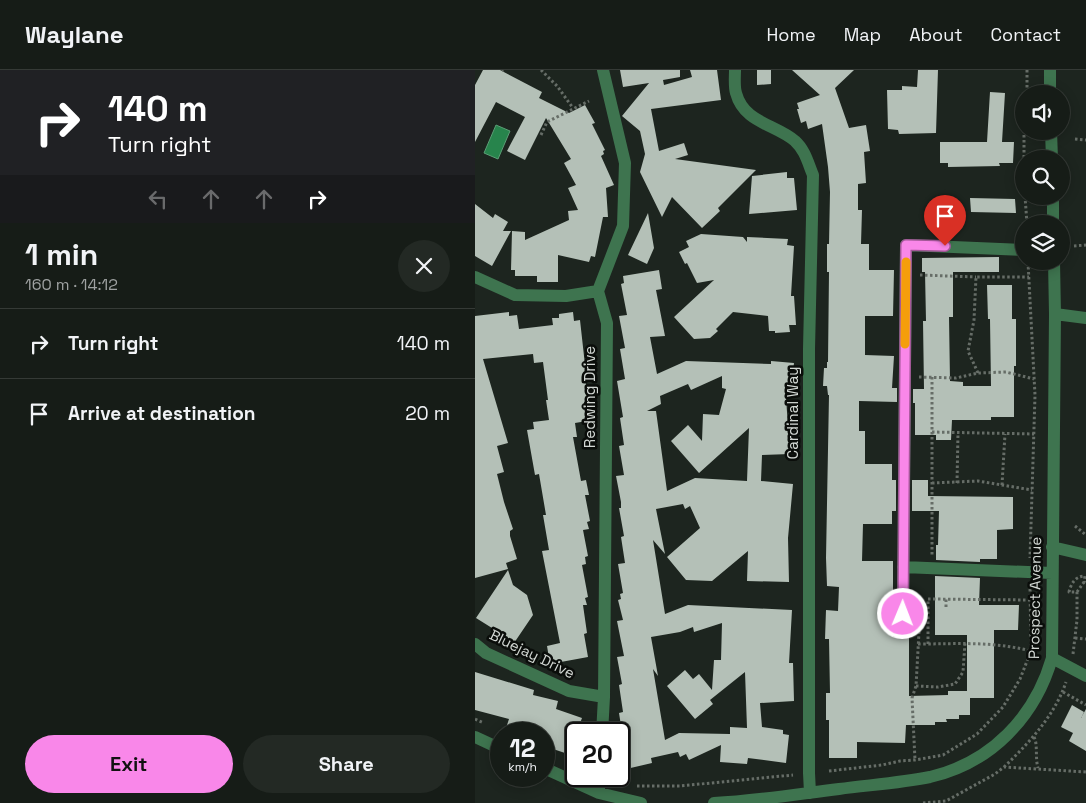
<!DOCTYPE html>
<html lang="en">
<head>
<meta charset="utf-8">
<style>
	body { margin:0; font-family:"Space Grotesk",sans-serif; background:#232924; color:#f1f3f6; height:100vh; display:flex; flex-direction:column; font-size:19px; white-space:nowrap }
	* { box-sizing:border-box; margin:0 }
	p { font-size:16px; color:#9ea1a1 }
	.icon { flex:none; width:28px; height:28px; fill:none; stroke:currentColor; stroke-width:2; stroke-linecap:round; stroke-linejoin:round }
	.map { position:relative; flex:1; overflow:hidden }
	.details { display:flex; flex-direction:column; background:#161c17; width:475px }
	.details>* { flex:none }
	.guide { background:#202124; color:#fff; overflow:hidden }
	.tools { position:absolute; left:540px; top:15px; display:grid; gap:10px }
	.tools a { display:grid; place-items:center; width:55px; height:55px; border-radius:50%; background:#161c17; box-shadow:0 2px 12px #0003,0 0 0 1px #353a36; font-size:25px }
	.speed { position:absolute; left:15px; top:652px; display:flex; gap:10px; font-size:25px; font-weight:700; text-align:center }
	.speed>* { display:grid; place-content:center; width:65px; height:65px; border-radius:50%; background:#161c17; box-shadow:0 2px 12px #0003,0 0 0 1px #353a36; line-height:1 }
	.speed small { font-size:12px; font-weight:400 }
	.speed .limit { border:2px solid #111; border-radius:8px; background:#fff; color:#111 }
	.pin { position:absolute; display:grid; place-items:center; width:42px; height:42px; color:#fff; margin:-51px -21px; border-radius:50% 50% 50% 0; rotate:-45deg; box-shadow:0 0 5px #0007 }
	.pin .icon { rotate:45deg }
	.me { position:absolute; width:55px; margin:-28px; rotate:1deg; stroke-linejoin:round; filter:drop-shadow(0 0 4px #0008) }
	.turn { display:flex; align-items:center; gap:18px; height:105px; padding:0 25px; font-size:22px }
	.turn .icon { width:65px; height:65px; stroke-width:2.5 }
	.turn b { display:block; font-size:35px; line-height:42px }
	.lanes { display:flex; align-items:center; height:48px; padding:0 25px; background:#0003; justify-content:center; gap:25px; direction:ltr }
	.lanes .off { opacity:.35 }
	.round { display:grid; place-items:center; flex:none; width:52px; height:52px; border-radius:26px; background:#232924 }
	.overview { display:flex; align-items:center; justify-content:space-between; height:85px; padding:0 25px }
	h1 { font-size:30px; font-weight:600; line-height:38px }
	.cta { display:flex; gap:10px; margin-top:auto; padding:10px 25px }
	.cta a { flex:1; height:58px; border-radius:30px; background:#f987e9; color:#111; font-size:20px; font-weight:600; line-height:58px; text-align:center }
	.cta a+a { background:#232924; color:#f1f3f6 }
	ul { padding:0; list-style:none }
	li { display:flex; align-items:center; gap:15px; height:70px; padding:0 25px; border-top:1px solid #353a36 }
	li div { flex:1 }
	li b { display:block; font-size:19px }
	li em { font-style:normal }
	header { display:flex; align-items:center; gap:30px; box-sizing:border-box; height:70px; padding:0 25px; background:#161c17; border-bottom:1px solid #353a36 }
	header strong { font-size:24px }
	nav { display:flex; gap:28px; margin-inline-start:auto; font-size:18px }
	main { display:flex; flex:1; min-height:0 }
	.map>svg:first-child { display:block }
	.water { fill:#27844c; stroke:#5b9d75 }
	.building { fill:#b4c0b7; fill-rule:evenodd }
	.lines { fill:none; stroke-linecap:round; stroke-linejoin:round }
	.path { stroke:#666d67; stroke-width:3; stroke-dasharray:2.5 2.5; stroke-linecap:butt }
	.minor { stroke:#3e744f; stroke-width:12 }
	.route-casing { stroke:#a25897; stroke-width:12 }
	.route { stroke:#f987e9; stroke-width:9 }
	.slow { stroke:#f59e0b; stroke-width:9 }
	.labels { text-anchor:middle; stroke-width:5; stroke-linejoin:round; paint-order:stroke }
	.street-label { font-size:15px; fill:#d3d8d4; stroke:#0a0d0a }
</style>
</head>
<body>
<header>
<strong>Waylane</strong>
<nav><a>Home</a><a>Map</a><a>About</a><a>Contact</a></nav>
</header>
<main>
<section class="details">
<div class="guide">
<div class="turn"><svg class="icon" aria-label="right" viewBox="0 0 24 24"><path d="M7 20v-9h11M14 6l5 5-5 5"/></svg><div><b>140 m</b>Turn right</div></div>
<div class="lanes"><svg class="icon off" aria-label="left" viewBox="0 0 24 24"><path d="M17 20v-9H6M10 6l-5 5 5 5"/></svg><svg class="icon off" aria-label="ahead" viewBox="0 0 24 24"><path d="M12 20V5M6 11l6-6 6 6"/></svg><svg class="icon off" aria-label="ahead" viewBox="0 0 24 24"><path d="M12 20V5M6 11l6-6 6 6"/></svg><svg class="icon" aria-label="right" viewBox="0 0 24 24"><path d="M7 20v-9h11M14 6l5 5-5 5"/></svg></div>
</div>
<div class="overview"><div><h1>1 min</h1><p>160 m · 14:12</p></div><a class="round"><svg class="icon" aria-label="close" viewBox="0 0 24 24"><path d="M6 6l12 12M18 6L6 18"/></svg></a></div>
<ul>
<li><svg class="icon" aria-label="right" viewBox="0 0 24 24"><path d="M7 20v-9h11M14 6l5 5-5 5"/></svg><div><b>Turn right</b></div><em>140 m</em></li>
<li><svg class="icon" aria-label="arrive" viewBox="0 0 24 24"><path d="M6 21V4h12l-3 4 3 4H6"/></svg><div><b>Arrive at destination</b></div><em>20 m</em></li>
</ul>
<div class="cta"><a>Exit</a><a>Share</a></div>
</section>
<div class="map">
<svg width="611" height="733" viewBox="0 0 611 733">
	<rect width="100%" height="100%" fill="#1d251f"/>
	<!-- water -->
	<path class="water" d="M21 55 35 61 23 89 9 83Z"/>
	<!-- building -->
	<path class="building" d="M8 0H25L67 22 64 28 94 43 110 35 120 53 117 54 130 80 128 81 129 84 126 86 139 115 131 118 133 147H128L120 187 116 186 114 192 83 185V212H62V206H40V200H36L37 161 50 162V170L94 150 93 141 103 140 93 118 101 115 89 93 96 89 71 48 50 90 32 81 50 47 21 32 0 72V15Z
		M145 0H205V7L188 10 189 15 217 7 215 0H242L246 30 176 39 184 81 209 73 213 85 200 89 281 100 243 138 245 141 227 158 197 127 187 147 165 102 170 84 165 61 147 46 174 13 148 17Z
		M282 0H296V14L282 15Z
		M317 0H379L360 18 374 58 391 55 395 81 389 82 391 113 383 114V140H387L386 174H394V200H419L418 246H390V285L419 286 417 318H422V332L384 331V361H390V394H417V410H421V441H417V454H388L387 491H418V567H434V626L473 625V621H492V565H460V506L505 508 504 535H544L543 560H519V628H495V645H484V649H471L472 652H460V655H431L430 673 382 672V688H354V650H351V623H355L354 569H350L351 540 363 541 364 517 352 516 351 488 354 325H353L352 316H348L349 298H352V292H353L354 202H352V174H354L355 122 353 97 347 54 333 59 331 51 326 53 322 39H324L322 33 345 25Z
		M443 0H463L461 63 424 64 423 60 413 59 412 20H427V16L442 17Z
		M515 22 530 23 527 72H539L538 93H524L525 96 473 97V93H465V72H512Z
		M312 102V108H319L322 140 274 144 277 106Z
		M495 128 540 129 541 143 496 142Z
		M0 134 18 148 20 144 33 152 28 161H36L17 196 0 186Z
		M173 143 179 178 172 194 153 185Z
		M226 164 268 167 272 172V167L313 169 312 175 319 176 316 226H319L321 255H314L315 262 300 263V261H294L293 246 258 242 241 259 243 261 235 268 219 269 199 247 239 210 222 213 212 193 210 194 204 182 214 177 211 171Z
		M524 187V202H478V247H474L475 311 488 312V316H516L515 249H513L512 215H537V249H541V296H539V347H516V350H477L476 370H461V365H440V333H438V319H449L448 251H451L450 202H447V188Z
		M184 200 187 219 181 220 190 266 175 267 182 304 211 291 296 294V291L319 293 315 327H311L313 357H321L322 376H314L315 384 287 385 286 411 318 414 313 468 314 512 272 511 273 481 237 511 211 510 192 487 225 458 215 436 210 439 208 434 181 439 190 484 178 470 190 544 213 535 317 540 314 593H318L319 631 285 633 287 657 308 660V664L314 665 311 693 273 688 272 694 245 692 246 675 214 690 211 684 205 687 203 682 176 688 177 693 147 700 144 676 149 675 144 643 148 642 144 615 147 614 142 587 149 586 142 551 148 550 143 530 146 529 145 524 148 523 143 494 150 493 146 467 149 466 144 438H146V432L141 406 149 405 144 376 149 375 145 348 148 347 142 311 150 309 145 279 150 278 144 246 152 245 146 214 149 213 148 206ZM247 306V318L251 319 244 345 228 344 227 371 213 355 196 371 224 403 274 358 272 411 220 408 192 421 181 341H172L186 334 185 326 213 314 216 320ZM247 553 246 590H239L237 620 224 604 218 609 210 600 192 616 220 649 238 634 235 630 270 602 272 658 255 657V664L204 663 190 670 178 599 183 606 176 567 205 562 218 557 219 562Z
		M34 242V246L42 245 44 259 78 255 77 248H84V244L98 242 99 251 105 250 110 295H115L116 308 110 309 114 331 109 332 112 351 100 353 102 367H98L106 411 111 410 114 425H110L115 451 112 452 114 459 108 460 113 486 110 487 111 494 107 495 113 527 110 528 112 535H108L112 563 109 564 113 587 75 594 72 576 85 573 67 481 74 480 68 445H71L64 404 60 405 52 360 59 359 58 352 74 350 71 330H73L68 292 59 293 58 284 8 289 33 373 22 376 29 402 22 404 29 432 38 459 35 461V466L42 489 31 493 33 499 0 508V246Z
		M437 410H453V426L538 427V459L522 460V489H505V492L461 490V475H463L464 441H437Z
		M33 500 38 515 52 525 58 545 37 576 23 566 25 563 1 548Z
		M0 602 59 620 58 625 83 631 81 639 107 648 101 664V679L98 678 96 685 69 676V664H60L32 655 34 649 0 640Z
		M597 635 609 642 606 648 611 639V681L594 671 598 663 586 657Z"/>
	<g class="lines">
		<!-- path -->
		<path class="path" d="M66 0 82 16 98 38
			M552 0V24
			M27 1 28 0
			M549 50V111
			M66 65 72 52 114 31
			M600 69 611 70
			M550 126 552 154
			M599 176 611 175
			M553 192 560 325 555 488
			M445 205 501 207
			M503 303 493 281 499 250 501 207H554
			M444 307 481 308 503 303 531 302 559 309
			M457 307V485
			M457 362 559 364
			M457 413 503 411 557 420
			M482 413 483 363
			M527 415 530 364
			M600 456 611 465
			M602 522 609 512
			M471 537V529
			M437 554 444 562 441 616 437 628 440 690
			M600 568 611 569
			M443 574C484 574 516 571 556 581
			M453 574V529L555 530
			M598 584 602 550V522H594C596 514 600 506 610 506L609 512 611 513
			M441 616 463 617 480 614 488 602 490 573
			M588 622 611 635
			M0 649 9 653
			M559 667C563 674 560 688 563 698
			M529 697C554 673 580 645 591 612
			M354 701 407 695 425 691 440 690 468 685 502 664 528 637 545 609 556 581 555 517
			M162 716H205L318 705
			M448 733 471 731 520 704 529 697 611 702"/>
		<!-- minor -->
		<path class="minor" d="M260 0C260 7 259 17 261 23 269 53 300 54 320 71 330 80 333 93 338 105L334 279V703L335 723
			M575 0V24
			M576 61 577 89
			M578 126V154
			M0 207 40 225 91 226 123 221
			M580 244 611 248
			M577 477 611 485
			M428 497 577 503
			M428 544 431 175 549 180
			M0 574 11 583 94 621 129 627
			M577 588 611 606
			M127 664 129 627 132 253 123 221 148 156 150 93 128 0
			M0 667 26 679
			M69 698 124 723 166 733
			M124 723V706
			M239 733C281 731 323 724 364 719 394 715 425 713 455 707 516 693 560 647 577 588L580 244 579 191"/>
	</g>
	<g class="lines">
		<!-- route casing -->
		<g class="route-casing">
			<path id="route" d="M428 544 431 175 470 176"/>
		</g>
		<!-- route -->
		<use href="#route" class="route"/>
		<!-- slow -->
		<path class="slow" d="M430 274 431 192"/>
	</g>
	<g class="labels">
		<!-- street labels -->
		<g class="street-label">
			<text transform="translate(115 327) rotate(-90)" y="5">Redwing Drive</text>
			<text transform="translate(318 343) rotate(-90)" y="5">Cardinal Way</text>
			<text transform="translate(560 528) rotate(-89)" y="5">Prospect Avenue</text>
			<text transform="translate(57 584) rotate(26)" y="5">Bluejay Drive</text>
		</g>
	</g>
</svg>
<div class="tools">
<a><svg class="icon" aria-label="sound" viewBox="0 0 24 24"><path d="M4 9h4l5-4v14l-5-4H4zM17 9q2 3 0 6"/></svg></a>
<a><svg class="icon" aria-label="search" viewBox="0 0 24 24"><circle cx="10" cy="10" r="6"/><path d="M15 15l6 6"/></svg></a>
<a><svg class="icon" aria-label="layers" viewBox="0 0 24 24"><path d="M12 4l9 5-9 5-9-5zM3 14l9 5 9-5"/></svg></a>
</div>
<div class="speed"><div>12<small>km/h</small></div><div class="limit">20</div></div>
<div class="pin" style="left:470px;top:176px;background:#d93025"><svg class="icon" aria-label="arrive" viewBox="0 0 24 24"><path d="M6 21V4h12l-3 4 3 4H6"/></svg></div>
<svg class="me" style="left:428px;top:544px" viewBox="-20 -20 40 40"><circle r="17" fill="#f987e9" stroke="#fff" stroke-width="3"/><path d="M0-11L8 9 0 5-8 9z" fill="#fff"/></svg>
</div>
</main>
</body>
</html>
